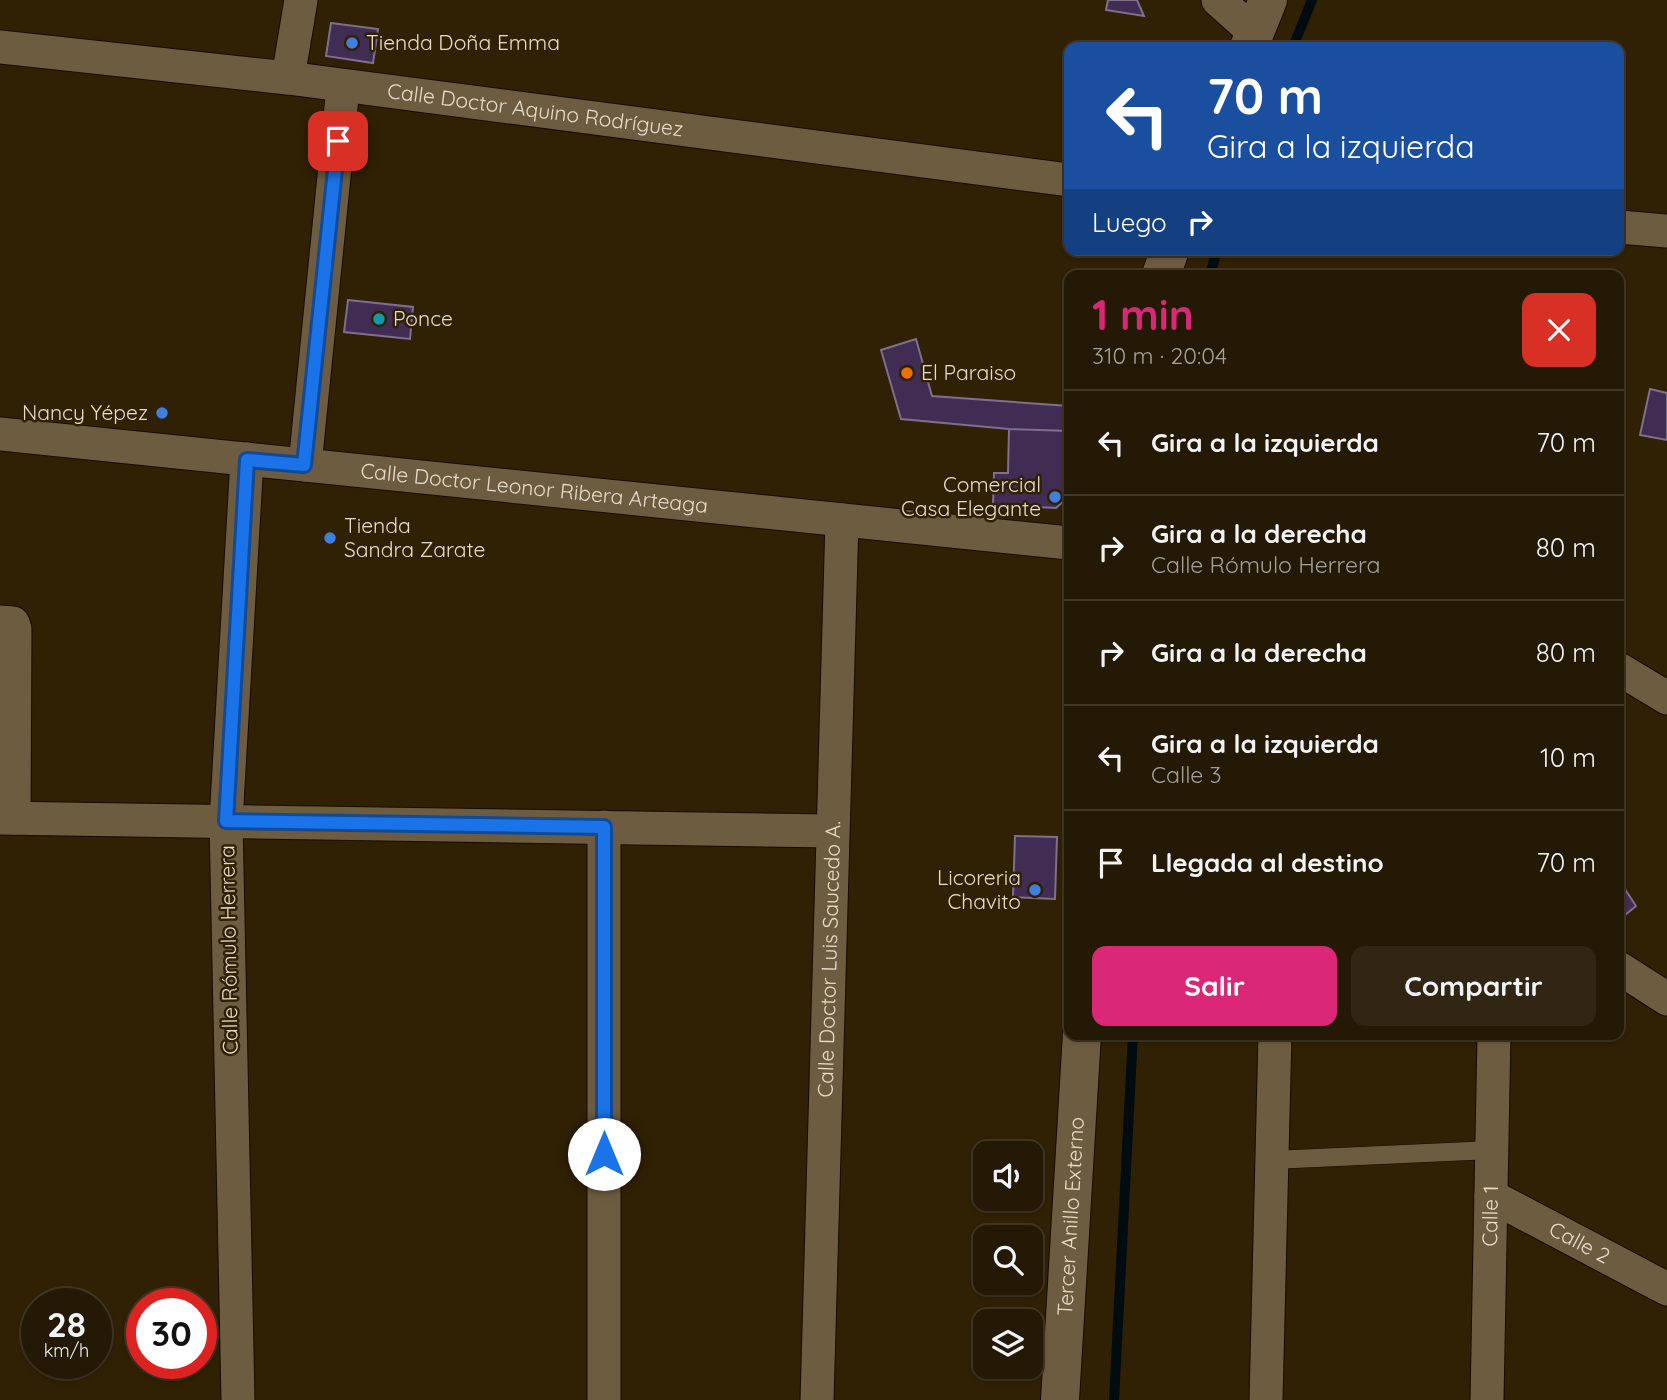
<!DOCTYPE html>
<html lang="es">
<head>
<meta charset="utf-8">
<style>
	body { margin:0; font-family:Quicksand,sans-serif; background:#302613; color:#f1f3f6; height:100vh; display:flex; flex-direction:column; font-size:26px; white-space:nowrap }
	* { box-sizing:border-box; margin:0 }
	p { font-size:23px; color:#a3a09a }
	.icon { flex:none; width:38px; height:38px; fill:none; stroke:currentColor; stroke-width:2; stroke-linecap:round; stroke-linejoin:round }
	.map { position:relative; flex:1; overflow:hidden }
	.sheet { position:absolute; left:1064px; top:270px; width:560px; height:770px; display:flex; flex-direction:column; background:#241904; border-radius:14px; box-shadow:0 2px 5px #0004,0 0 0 2px #413826 }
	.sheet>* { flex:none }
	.guide { position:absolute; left:1064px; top:42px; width:560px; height:214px; border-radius:14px; box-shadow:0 2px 5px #0004,0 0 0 2px #413826; background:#1a4fa0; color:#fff; overflow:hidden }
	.controls { position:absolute; left:973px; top:1141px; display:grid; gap:14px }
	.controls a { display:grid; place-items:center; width:70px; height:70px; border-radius:14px; background:#241904; box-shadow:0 2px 5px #0004,0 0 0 2px #413826; font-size:35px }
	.speed { position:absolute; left:21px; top:1288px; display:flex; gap:14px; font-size:35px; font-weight:700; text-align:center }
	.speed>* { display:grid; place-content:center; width:91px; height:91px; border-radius:50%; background:#241904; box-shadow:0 2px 5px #0004,0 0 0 2px #413826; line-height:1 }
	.speed small { font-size:18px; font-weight:400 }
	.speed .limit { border:10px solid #d22; background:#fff; color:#111 }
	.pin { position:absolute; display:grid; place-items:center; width:60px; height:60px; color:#fff; margin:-30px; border-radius:14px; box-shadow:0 4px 10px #0006 }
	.me { position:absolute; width:77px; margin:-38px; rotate:0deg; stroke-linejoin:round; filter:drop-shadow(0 0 5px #0008) }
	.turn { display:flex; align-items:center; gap:24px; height:147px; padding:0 28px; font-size:32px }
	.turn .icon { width:91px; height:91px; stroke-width:2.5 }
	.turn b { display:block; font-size:49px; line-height:60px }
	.then { display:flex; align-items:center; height:66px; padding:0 28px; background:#0003; gap:14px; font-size:26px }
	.round { display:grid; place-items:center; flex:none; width:74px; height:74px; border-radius:14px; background:#302613 }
	.head { display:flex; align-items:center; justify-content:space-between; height:119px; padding:0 28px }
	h1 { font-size:42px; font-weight:700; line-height:52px; color:#db2777 }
	.button { display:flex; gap:14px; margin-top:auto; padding:14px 28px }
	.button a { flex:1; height:80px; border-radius:14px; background:#db2777; color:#fff; font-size:28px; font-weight:700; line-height:80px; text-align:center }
	.button a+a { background:#302613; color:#f1f3f6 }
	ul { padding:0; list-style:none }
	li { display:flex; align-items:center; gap:21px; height:105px; padding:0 28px; border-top:2px solid #413826 }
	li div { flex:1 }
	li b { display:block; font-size:26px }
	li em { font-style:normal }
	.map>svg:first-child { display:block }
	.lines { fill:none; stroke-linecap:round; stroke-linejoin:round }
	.stream { stroke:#000c10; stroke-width:10 }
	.building { fill:#412c54; stroke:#7e6f8d; stroke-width:2 }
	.service-casing { stroke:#160a00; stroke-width:19 }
	.minor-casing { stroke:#160a00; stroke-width:35 }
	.tertiary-casing { stroke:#160a00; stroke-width:40 }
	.service { stroke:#6e5c40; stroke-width:18 }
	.minor { stroke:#6e5c40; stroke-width:33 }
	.tertiary { stroke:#6e5c40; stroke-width:38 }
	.route-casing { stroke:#114b97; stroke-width:18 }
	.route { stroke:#1a73e8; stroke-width:12 }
	.shop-dot { fill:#3f7fe0; stroke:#302105; stroke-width:2.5 }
	.culture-dot { fill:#0f9aa8; stroke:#302105; stroke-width:2.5 }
	.food-dot { fill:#e8710a; stroke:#302105; stroke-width:2.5 }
	.labels { text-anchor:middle; stroke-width:5; stroke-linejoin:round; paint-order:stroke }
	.poi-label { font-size:21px; fill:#e5dbcb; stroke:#302105; text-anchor:start }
	.street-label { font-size:21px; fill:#e5dbcb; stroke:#302105 }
</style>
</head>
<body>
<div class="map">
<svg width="1667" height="1400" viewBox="0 0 1667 1400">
	<rect width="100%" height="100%" fill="#302105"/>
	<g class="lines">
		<!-- stream -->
		<path class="stream" d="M1293 47 1312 0
			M1210 275 1217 250
			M1114 1400 1133 1034"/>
	</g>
	<!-- building -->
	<path class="building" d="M1108 0H1137L1144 16 1106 10Z
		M331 23 378 29 373 63 326 56Z
		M348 300 413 307 410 339 344 332Z
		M916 339 932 396 1069 406V431L1009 429 901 419 881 350Z
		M1650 389 1667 393V440L1640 435Z
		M1009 429 1069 431 1066 499 1056 508 993 505 994 473H1008Z
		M1015 836 1057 837 1055 899 1013 897Z
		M1619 880 1636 906 1619 920Z"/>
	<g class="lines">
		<!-- service casing -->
		<g class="service-casing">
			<path id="service" d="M1272 1160 1492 1150"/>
		</g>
		<!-- minor casing -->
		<g class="minor-casing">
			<g id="minor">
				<path d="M1218 0 1255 33"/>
				<path id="s1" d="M0 47 288 78 1069 180"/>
				<path d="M288 78 301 0"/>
				<path d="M1619 227 1667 231"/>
				<path id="s2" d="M0 434 1069 543"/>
				<path d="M305 465 343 87"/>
				<path d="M0 622 13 623 15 629 14 818"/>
				<path d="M1619 669 1667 698"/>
				<path d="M0 818 832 831"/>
				<path d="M1619 968 1667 999"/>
				<path id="s3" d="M1491 1196 1667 1289"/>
				<path d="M238 1400 226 821 247 459"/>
				<path d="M604 1400V827"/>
				<path id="s4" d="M817 1400 842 520"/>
				<path d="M1266 1400 1275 1034"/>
				<path id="s5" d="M1487 1400 1494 1034"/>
			</g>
		</g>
		<!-- tertiary casing -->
		<g class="tertiary-casing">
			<g id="tertiary">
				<path d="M1249 47 1268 0"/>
				<path d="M1161 275 1170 250"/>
				<path id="s6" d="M1060 1400 1082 1034"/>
			</g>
		</g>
		<!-- service -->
		<use href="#service" class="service"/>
		<!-- minor -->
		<use href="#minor" class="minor"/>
		<!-- tertiary -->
		<use href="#tertiary" class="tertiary"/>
	</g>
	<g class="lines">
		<!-- route casing -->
		<g class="route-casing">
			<path id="route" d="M338 141 304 465 247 460 226 821 604 827V1154"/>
		</g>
		<!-- route -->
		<use href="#route" class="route"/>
	</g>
	<!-- markers -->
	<g class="shop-dot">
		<circle cx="352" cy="43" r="7"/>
		<circle cx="162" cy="413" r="7"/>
		<circle cx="1055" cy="497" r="7"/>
		<circle cx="330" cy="538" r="7"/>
		<circle cx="1035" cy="890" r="7"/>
	</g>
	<circle class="culture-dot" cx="379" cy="319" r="7"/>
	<circle class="food-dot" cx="907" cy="373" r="7"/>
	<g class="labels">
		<!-- poi labels -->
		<g class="poi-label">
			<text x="366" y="50">Tienda Doña Emma</text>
			<text x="393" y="326">Ponce</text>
			<text x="921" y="380">El Paraiso</text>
			<text x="148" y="420" text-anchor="end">Nancy Yépez</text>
			<text x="1041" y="492" text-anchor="end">Comercial<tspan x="1041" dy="24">Casa Elegante</tspan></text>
			<text x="344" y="533">Tienda<tspan x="344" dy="24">Sandra Zarate</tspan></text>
			<text x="1021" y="885" text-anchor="end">Licoreria<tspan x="1021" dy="24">Chavito</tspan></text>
		</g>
		<!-- street labels -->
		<g class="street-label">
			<text dy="7" stroke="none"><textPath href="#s1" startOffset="539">Calle Doctor Aquino Rodríguez</textPath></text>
			<text dy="7" stroke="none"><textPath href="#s2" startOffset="537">Calle Doctor Leonor Ribera Arteaga</textPath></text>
			<text transform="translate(229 950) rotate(-91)" y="7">Calle Rómulo Herrera</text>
			<text dy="7" stroke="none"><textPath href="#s4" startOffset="441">Calle Doctor Luis Saucedo A.</textPath></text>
			<text dy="7" stroke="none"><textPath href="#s6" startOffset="184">Tercer Anillo Externo</textPath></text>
			<text dy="7" stroke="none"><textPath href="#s5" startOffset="184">Calle 1</textPath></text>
			<text dy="7" stroke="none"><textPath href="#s3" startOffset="100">Calle 2</textPath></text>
		</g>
	</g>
</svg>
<div class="controls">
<a><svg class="icon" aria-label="sound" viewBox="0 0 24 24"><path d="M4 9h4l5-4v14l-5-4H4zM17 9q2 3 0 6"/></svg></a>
<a><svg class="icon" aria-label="search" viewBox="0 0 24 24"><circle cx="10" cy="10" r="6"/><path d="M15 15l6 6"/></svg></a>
<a><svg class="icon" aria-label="layers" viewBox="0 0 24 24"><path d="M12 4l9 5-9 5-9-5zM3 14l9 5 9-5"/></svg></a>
</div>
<div class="speed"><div>28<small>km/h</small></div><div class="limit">30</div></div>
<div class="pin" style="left:338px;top:141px;background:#d93025"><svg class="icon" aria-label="arrive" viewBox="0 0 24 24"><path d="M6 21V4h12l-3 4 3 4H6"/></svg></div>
<svg class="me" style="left:604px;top:1154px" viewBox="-20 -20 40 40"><circle r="19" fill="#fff"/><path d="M0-13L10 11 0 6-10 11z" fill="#1a73e8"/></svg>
<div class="guide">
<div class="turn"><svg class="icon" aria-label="left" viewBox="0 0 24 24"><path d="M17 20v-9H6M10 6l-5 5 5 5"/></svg><div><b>70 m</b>Gira a la izquierda</div></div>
<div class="then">Luego<svg class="icon" aria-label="right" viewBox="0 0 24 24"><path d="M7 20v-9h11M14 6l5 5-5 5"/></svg></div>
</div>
<section class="sheet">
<div class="head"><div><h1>1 min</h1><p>310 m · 20:04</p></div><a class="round" style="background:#d93025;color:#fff"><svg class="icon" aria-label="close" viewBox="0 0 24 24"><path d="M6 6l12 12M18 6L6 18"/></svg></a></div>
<ul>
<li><svg class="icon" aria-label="left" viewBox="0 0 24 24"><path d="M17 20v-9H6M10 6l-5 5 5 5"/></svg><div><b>Gira a la izquierda</b></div><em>70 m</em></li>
<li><svg class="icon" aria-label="right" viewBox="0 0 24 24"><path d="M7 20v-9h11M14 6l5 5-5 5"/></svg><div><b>Gira a la derecha</b><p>Calle Rómulo Herrera</p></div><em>80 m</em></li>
<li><svg class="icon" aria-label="right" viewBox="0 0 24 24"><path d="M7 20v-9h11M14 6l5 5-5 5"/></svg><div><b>Gira a la derecha</b></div><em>80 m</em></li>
<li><svg class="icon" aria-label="left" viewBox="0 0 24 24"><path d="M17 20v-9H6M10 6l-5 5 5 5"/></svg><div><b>Gira a la izquierda</b><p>Calle 3</p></div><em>10 m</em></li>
<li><svg class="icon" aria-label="arrive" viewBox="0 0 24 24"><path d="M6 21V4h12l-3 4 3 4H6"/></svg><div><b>Llegada al destino</b></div><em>70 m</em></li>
</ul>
<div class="button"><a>Salir</a><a>Compartir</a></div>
</section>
</div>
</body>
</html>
